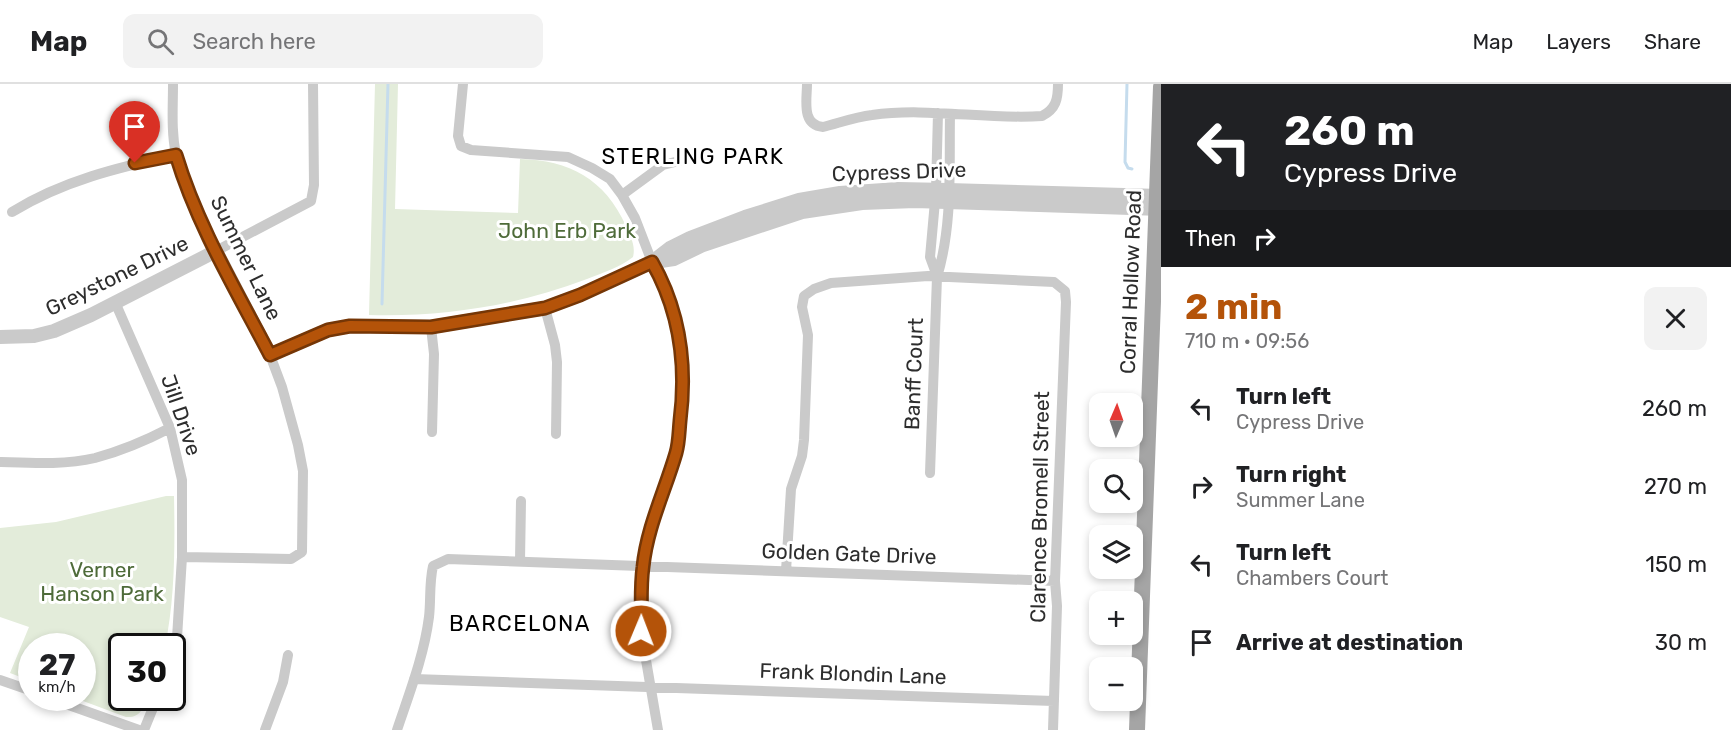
<!DOCTYPE html>
<html lang="en">
<head>
<meta charset="utf-8">
<style>
	body { margin:0; font-family:Rubik,sans-serif; background:#f2f2f2; color:#202124; height:100vh; display:flex; flex-direction:column; font-size:22px; white-space:nowrap }
	* { box-sizing:border-box; margin:0 }
	p { font-size:20px; color:#757577 }
	.icon { flex:none; width:33px; height:33px; fill:none; stroke:currentColor; stroke-width:2; stroke-linecap:round; stroke-linejoin:round }
	.map { position:relative; flex:1; overflow:hidden }
	.sheet { display:flex; flex-direction:column; background:#fff; width:570px }
	.sheet>* { flex:none }
	.banner { background:#202124; color:#fff; overflow:hidden }
	.needle { width:39px; rotate:2deg }
	.tools { position:absolute; left:1089px; top:309px; display:grid; gap:12px }
	.tools a { display:grid; place-items:center; width:54px; height:54px; border-radius:12px; background:#fff; box-shadow:0 3px 9px #0003; font-size:30px }
	.speed { position:absolute; left:18px; top:549px; display:flex; gap:12px; font-size:30px; font-weight:700; text-align:center }
	.speed>* { display:grid; place-content:center; width:78px; height:78px; border-radius:50%; background:#fff; box-shadow:0 3px 9px #0003; line-height:1 }
	.speed small { font-size:15px; font-weight:400 }
	.speed .limit { border:3px solid #111; border-radius:9px; background:#fff; color:#111 }
	.pin { position:absolute; display:grid; place-items:center; width:51px; height:51px; color:#fff; margin:-62px -26px; border-radius:50% 50% 50% 0; rotate:-45deg; box-shadow:0 0 6px #0007 }
	.pin .icon { rotate:45deg }
	.me { position:absolute; width:66px; margin:-33px; rotate:1deg; stroke-linejoin:round; filter:drop-shadow(0 0 4px #0008) }
	.turn { display:flex; align-items:center; gap:21px; height:126px; padding:0 24px; font-size:27px }
	.turn .icon { width:78px; height:78px; stroke-width:2.5 }
	.turn b { display:block; font-size:42px; line-height:51px }
	.then { display:flex; align-items:center; height:57px; padding:0 24px; background:#0003; gap:12px; font-size:22px }
	.round { display:grid; place-items:center; flex:none; width:63px; height:63px; border-radius:12px; background:#f2f2f2 }
	.headline { display:flex; align-items:center; justify-content:space-between; height:102px; padding:0 24px }
	h1 { font-size:36px; font-weight:700; line-height:45px; color:#b45309 }
	ul { padding:0; list-style:none }
	li { display:flex; align-items:center; gap:18px; height:78px; padding:0 24px }
	li div { flex:1 }
	li b { display:block; font-size:22px }
	li em { font-style:normal }
	header { display:flex; align-items:center; gap:36px; box-sizing:border-box; height:84px; padding:0 30px; background:#fff; border-bottom:2px solid #e0e0e0 }
	header strong { font-size:28px }
	nav { display:flex; gap:33px; margin-inline-start:auto; font-size:21px }
	.search { width:420px; height:54px; background:#f2f2f2; display:flex; align-items:center; gap:15px; box-sizing:border-box; padding:0 21px; border-radius:12px; color:#757577; font-size:22px }
	main { display:flex; flex:1; min-height:0 }
	.map>svg:first-child { display:block }
	.green { fill:#e3ecda }
	.lines { fill:none; stroke-linecap:round; stroke-linejoin:round }
	.stream { stroke:#c5dced; stroke-width:3 }
	.minor { stroke:#cacaca; stroke-width:10 }
	.tertiary { stroke:#cacaca; stroke-width:14 }
	.primary { stroke:#a5a5a5; stroke-width:16 }
	.route-casing { stroke:#753606; stroke-width:15 }
	.route { stroke:#b45309; stroke-width:10 }
	.labels { text-anchor:middle; stroke-width:6; stroke-linejoin:round; paint-order:stroke }
	.street-label { font-size:21px; fill:#2d2d2d; stroke:#fff }
	.park-label { font-size:21px; fill:#4e6b39; stroke:#fff }
	.neighbourhood-label { font-size:22px; letter-spacing:1.5px; fill:#000; stroke:#fff }
</style>
</head>
<body>
<header>
<strong>Map</strong>
<div class="search"><svg class="icon" aria-label="search" viewBox="0 0 24 24"><circle cx="10" cy="10" r="6"/><path d="M15 15l6 6"/></svg>Search here</div>
<nav><a>Map</a><a>Layers</a><a>Share</a></nav>
</header>
<main>
<div class="map">
<svg width="1161" height="646" viewBox="0 0 1161 646">
	<rect width="100%" height="100%" fill="#fff"/>
	<!-- green -->
	<path class="green" d="M375 0H398L395 125 518 129 520 75C569 76 605 95 626 142 630 152 636 161 633 173 621 183 602 189 587 195 516 222 444 233 369 231Z
		M166 412H174C175 460 175 516 165 562H122V614H147C143 625 140 634 126 633L75 614H82V562H32L31 597 10 589 29 543 0 533V444L56 438Z"/>
	<g class="lines">
		<!-- stream -->
		<path class="stream" d="M1127 0 1125 78 1128 84 1132 85
			M382 220 388 0"/>
		<!-- minor -->
		<path class="minor" d="M173 0C173 24 171 47 176 71 184 104 202 136 216 167L311 117 314 101 313 0
			M463 0 458 52 461 62 471 66 568 73 592 84 610 95 622 111 635 134 652 178 662 196 678 244 684 279 683 318 677 367 655 430 643 482 641 547 658 646
			M807 0C807 16 801 41 823 43 839 39 855 33 872 31 928 23 986 36 1042 32 1056 25 1058 15 1058 0
			M622 111 663 81 679 77
			M12 128C62 97 119 83 176 71
			M937 192 930 173 936 106 938 29
			M115 218 170 344 182 396V473L177 554 172 569
			M545 224 555 261 557 278 556 350
			M431 243 434 270 432 348
			M1 378C32 379 65 381 95 374 121 367 147 356 170 344
			M930 389 937 193C953 141 949 83 950 30
			M182 473 291 475 302 468 303 387 298 361 282 303 270 271
			M520 477 521 417
			M786 487 791 405 802 372 804 356 808 251 802 223 804 212 814 205 831 199 928 192 1054 198 1065 207 1066 218 1055 497 1057 522 1053 646
			M414 595 1054 617
			M0 596 32 607
			M49 614 139 646
			M144 646 157 614
			M265 646 283 598 288 571
			M397 646C409 610 424 572 429 533 431 516 429 500 433 482L448 475 1055 497"/>
		<!-- tertiary -->
		<path class="tertiary" d="M654 178 674 175 703 161 802 128 862 119 915 117 1161 125
			M0 253 34 252 54 247 91 231 216 167 270 271 328 246 350 242 431 243 545 224 580 211 652 178 670 164 690 154 745 133 799 116 840 109 898 105 948 106 1161 112"/>
		<!-- primary -->
		<path class="primary" d="M1137 646 1161 3"/>
	</g>
	<g class="lines">
		<!-- route casing -->
		<g class="route-casing">
			<path id="route" d="M135 79 176 71C197 141 236 206 270 271L328 246 350 242 431 243 545 224 580 211 652 178C680 227 687 282 680 337 679 347 679 359 676 369 665 407 647 443 643 483 640 504 642 526 641 547"/>
		</g>
		<!-- route -->
		<use href="#route" class="route"/>
	</g>
	<g class="labels">
		<!-- street labels -->
		<g class="street-label">
			<text transform="translate(899 88) rotate(-2)" y="7">Cypress Drive</text>
			<text transform="translate(246 174) rotate(64)" y="7">Summer Lane</text>
			<text transform="translate(117 192) rotate(-26)" y="7">Greystone Drive</text>
			<text transform="translate(1131 198) rotate(-88)" y="7">Corral Hollow Road</text>
			<text transform="translate(914 290) rotate(-88)" y="7">Banff Court</text>
			<text transform="translate(181 331) rotate(71)" y="7">Jill Drive</text>
			<text transform="translate(1040 423) rotate(-89)" y="7">Clarence Bromell Street</text>
			<text transform="translate(849 470) rotate(2)" y="7">Golden Gate Drive</text>
			<text transform="translate(853 590) rotate(2)" y="7">Frank Blondin Lane</text>
		</g>
		<!-- park labels -->
		<g class="park-label">
			<text x="567" y="154">John Erb Park</text>
			<text x="102" y="493">Verner<tspan x="102" dy="24">Hanson Park</tspan></text>
		</g>
		<!-- neighbourhood labels -->
		<g class="neighbourhood-label">
			<text x="693" y="80">STERLING PARK</text>
			<text x="520" y="547">BARCELONA</text>
		</g>
	</g>
</svg>
<div class="tools">
<a><svg class="needle" viewBox="-14 -14 28 28"><path d="M0-13l5 13h-10z" fill="#e53935"/><path d="M0 13l5-13h-10z" fill="#757577"/></svg></a>
<a><svg class="icon" aria-label="search" viewBox="0 0 24 24"><circle cx="10" cy="10" r="6"/><path d="M15 15l6 6"/></svg></a>
<a><svg class="icon" aria-label="layers" viewBox="0 0 24 24"><path d="M12 4l9 5-9 5-9-5zM3 14l9 5 9-5"/></svg></a>
<a>+</a>
<a>−</a>
</div>
<div class="speed"><div>27<small>km/h</small></div><div class="limit">30</div></div>
<div class="pin" style="left:135px;top:79px;background:#d93025"><svg class="icon" aria-label="arrive" viewBox="0 0 24 24"><path d="M6 21V4h12l-3 4 3 4H6"/></svg></div>
<svg class="me" style="left:641px;top:547px" viewBox="-20 -20 40 40"><circle r="17" fill="#b45309" stroke="#fff" stroke-width="3"/><path d="M0-11L8 9 0 5-8 9z" fill="#fff"/></svg>
</div>
<section class="sheet">
<div class="banner">
<div class="turn"><svg class="icon" aria-label="left" viewBox="0 0 24 24"><path d="M17 20v-9H6M10 6l-5 5 5 5"/></svg><div><b>260 m</b>Cypress Drive</div></div>
<div class="then">Then<svg class="icon" aria-label="right" viewBox="0 0 24 24"><path d="M7 20v-9h11M14 6l5 5-5 5"/></svg></div>
</div>
<div class="headline"><div><h1>2 min</h1><p>710 m · 09:56</p></div><a class="round"><svg class="icon" aria-label="close" viewBox="0 0 24 24"><path d="M6 6l12 12M18 6L6 18"/></svg></a></div>
<ul>
<li><svg class="icon" aria-label="left" viewBox="0 0 24 24"><path d="M17 20v-9H6M10 6l-5 5 5 5"/></svg><div><b>Turn left</b><p>Cypress Drive</p></div><em>260 m</em></li>
<li><svg class="icon" aria-label="right" viewBox="0 0 24 24"><path d="M7 20v-9h11M14 6l5 5-5 5"/></svg><div><b>Turn right</b><p>Summer Lane</p></div><em>270 m</em></li>
<li><svg class="icon" aria-label="left" viewBox="0 0 24 24"><path d="M17 20v-9H6M10 6l-5 5 5 5"/></svg><div><b>Turn left</b><p>Chambers Court</p></div><em>150 m</em></li>
<li><svg class="icon" aria-label="arrive" viewBox="0 0 24 24"><path d="M6 21V4h12l-3 4 3 4H6"/></svg><div><b>Arrive at destination</b></div><em>30 m</em></li>
</ul>
</section>
</main>
</body>
</html>
